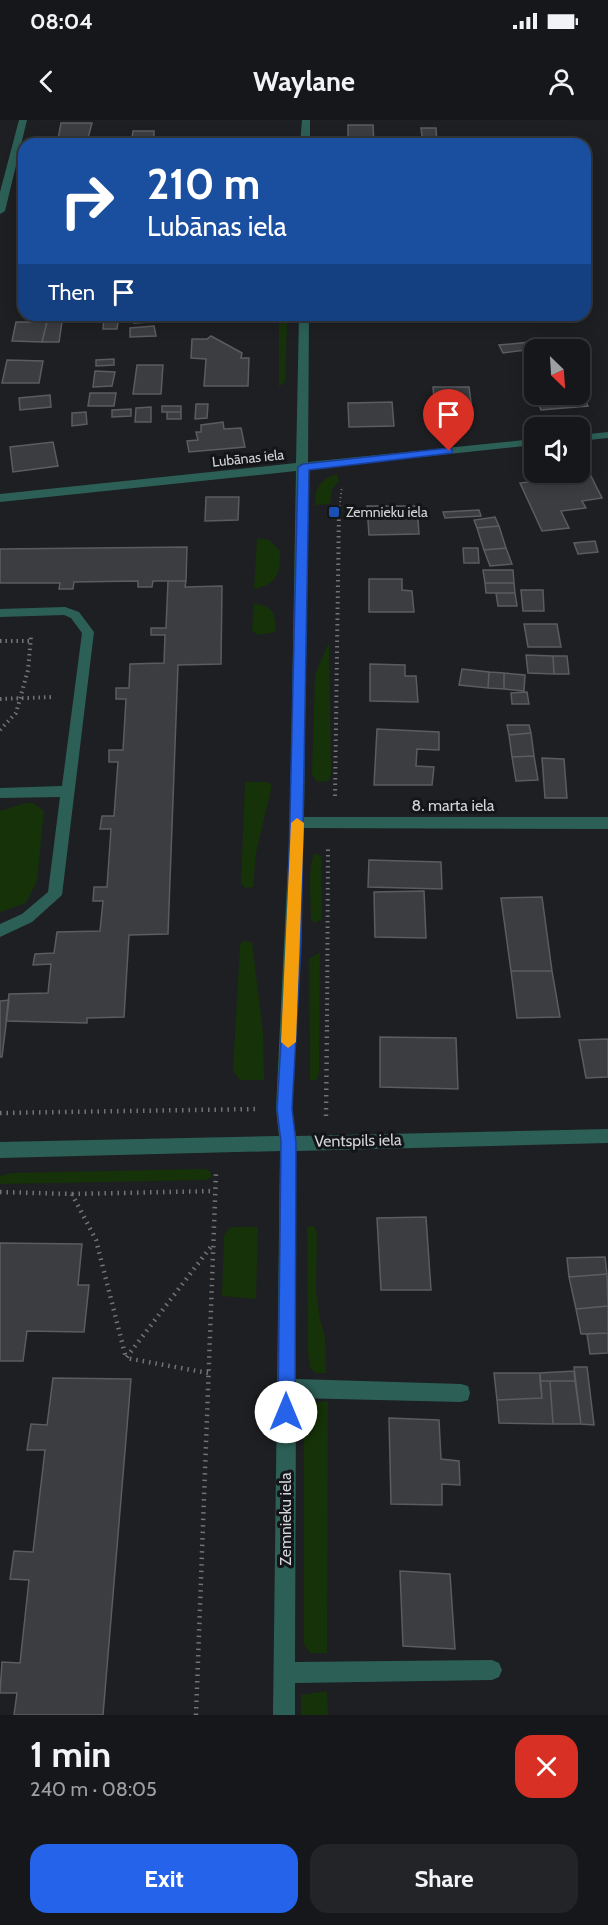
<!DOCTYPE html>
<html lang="en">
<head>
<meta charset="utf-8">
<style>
	body { margin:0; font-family:Cabin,sans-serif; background:#232427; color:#f1f3f6; height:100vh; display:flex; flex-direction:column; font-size:22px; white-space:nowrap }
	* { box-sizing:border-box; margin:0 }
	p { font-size:20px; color:#9e9fa2 }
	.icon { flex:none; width:33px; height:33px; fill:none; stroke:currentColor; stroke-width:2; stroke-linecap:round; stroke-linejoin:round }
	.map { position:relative; height:1595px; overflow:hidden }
	.details { display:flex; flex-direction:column; background:#16171a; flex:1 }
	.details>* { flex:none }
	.guide { position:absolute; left:18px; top:18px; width:573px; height:183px; border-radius:18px; box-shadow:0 3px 15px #0003,0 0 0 2px #353639; background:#1a4fa0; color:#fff; overflow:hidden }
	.needle { width:39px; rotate:155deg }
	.tools { position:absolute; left:524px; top:219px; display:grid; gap:12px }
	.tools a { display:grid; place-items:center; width:66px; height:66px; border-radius:12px; background:#16171a; box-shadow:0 3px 15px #0003,0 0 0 2px #353639; font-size:30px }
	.pin { position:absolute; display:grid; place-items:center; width:51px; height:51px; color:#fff; margin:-62px -26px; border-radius:50% 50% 50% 0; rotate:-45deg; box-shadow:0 0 6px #0007 }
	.pin .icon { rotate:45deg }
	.me { position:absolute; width:66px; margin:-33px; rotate:0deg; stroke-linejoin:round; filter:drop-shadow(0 0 4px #0008) }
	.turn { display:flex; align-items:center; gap:21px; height:126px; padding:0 30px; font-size:27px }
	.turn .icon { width:78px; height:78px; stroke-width:2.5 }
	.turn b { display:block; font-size:42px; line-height:51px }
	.then { display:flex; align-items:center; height:57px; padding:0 30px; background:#0003; gap:12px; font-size:22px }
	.round { display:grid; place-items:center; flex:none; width:63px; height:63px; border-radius:18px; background:#232427 }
	.overview { display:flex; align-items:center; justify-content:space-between; height:102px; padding:0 30px }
	h1 { font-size:36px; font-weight:700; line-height:45px }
	.action { display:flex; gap:12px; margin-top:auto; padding:12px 30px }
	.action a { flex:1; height:69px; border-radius:18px; background:#2563eb; color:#fff; font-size:24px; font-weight:700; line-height:69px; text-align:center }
	.action a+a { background:#232427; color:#f1f3f6 }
	.status { display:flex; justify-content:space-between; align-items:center; height:42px; padding:0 30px; background:#16171a; direction:ltr }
	.status svg { height:16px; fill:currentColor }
	header { display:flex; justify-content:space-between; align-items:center; height:78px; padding:0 30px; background:#16171a; font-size:27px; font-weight:700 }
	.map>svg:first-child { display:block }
	.green { fill:#163209 }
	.building { fill:#3c3d41; stroke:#5b5c60; stroke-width:1.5 }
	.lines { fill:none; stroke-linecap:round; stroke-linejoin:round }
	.path-far2 { stroke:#737477; stroke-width:2; stroke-dasharray:1 3; stroke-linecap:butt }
	.path-far1 { stroke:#737477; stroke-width:4; stroke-dasharray:1.5 4; stroke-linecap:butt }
	.path { stroke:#737477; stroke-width:4.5; stroke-dasharray:1.5 5; stroke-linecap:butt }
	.minor { fill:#2c6057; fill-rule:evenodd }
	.route { fill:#2563eb; stroke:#184099; stroke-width:1.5 }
	.slow { fill:#f59e0b }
	.transit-dot { fill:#1a4fb4; stroke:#141519; stroke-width:2 }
	.labels { text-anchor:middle; stroke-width:6; stroke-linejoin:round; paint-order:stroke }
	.far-street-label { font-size:14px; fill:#d3d4d6; stroke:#141519 }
	.far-poi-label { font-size:14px; fill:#d3d4d6; stroke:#141519; text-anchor:start }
	.street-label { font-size:16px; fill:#d3d4d6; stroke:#141519 }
</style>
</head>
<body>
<div class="status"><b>08:04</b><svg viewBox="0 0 49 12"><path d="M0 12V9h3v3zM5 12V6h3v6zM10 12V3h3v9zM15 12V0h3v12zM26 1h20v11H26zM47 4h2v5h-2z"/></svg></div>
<header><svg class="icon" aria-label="back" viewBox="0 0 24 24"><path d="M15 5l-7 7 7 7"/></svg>Waylane<svg class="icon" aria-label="person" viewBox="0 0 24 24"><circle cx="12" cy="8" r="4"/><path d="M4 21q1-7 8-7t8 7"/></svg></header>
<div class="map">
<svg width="608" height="1595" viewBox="0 0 608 1595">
	<rect width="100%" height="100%" fill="#1e1f22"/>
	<!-- green -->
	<path class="green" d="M279 196 287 198 285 262 279 267Z
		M337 354 339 361 332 369 330 384 315 385C315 368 320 359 337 354Z
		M257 418 269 420 280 431C280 453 278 464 254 469Z
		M254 484C274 485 275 495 276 512L258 515 252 511Z
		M329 522 331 654 329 661 317 662 312 655 315 555Z
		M245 662H267L272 665 256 733 253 767 246 768 241 764Z
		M26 683H33L44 691 37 761 26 783 0 792V691Z
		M315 733 321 736 322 799 314 803 311 799C311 784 307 744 315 733Z
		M242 821 252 822 263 913 264 960H240L233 951 240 826Z
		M320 832 319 952 317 960H310L309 839Z
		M205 1049 211 1052 212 1057 205 1060 0 1064V1056L12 1053Z
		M314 1106 317 1113 316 1171 320 1200 325 1217 326 1253H316L310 1248 308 1233 307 1107Z
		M234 1107H258L256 1179 222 1176 224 1116 228 1109Z
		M328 1281 327 1533H310L304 1524V1298C310 1284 313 1282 328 1281Z
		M327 1571 328 1595H301V1575Z"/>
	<!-- building -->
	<path class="building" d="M61 3H92L88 18 58 19Z
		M348 5H373L374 24H348Z
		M421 8H436L437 23H423Z
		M133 11H154V18H132Z
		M132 18H154L152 24H130Z
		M104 195H119L117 209H103Z
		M134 195H199L200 199 134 203Z
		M16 202H47L42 222 12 221Z
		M47 202H62L59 222H42Z
		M154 206 156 216 130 217V208Z
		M211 216 242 233 241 238H249L248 266H204L206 239 191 238 192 219H207Z
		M530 222 534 229 503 233 499 225Z
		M114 239V245L96 246V240Z
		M7 240 43 241 39 263H2Z
		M137 245H163L161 274H133Z
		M95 251 115 252 112 266 93 267Z
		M433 267H469L472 290H435Z
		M579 267 588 286 541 290 534 274H579Z
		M90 273H116L114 286H88Z
		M50 275 51 287 20 290 19 278Z
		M392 282 394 306 349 307 348 283Z
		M196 284H208L207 298 195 299Z
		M162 286H181V292H162Z
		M151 287V302H135L136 288Z
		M131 289V296L112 297V290Z
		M86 292 87 304 72 306V293Z
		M167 292H181V299H167Z
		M223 302 224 309 241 308 245 327 189 332 187 321 198 320 196 312H201V305Z
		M53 322 58 346 13 352 10 327Z
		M590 354 602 378 582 381 586 388 561 391 569 408 542 411 520 363Z
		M206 377H239L238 400 205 401Z
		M367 386H417L419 414 369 415Z
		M479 390 481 396 445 398 443 392Z
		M495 397 499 406 477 408 474 400Z
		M499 406 506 428 484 430 477 408Z
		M595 421 598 432 578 434 574 423Z
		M187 427 186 461H153L152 467H138V461L74 462 73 469H59L60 463H0V429Z
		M463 428H478L479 443H464Z
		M506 428 512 444 490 446 484 430Z
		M483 450H513L514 463H485Z
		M369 459H402V470L412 471 414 492H369Z
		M168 461H186L185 467 222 466 221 544 178 545 168 814 129 815 124 897 87 898V903L6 901 9 874 48 873 51 844 33 845 35 834 54 833 57 812 100 811 103 781H93L94 767H107L111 709H100L102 696H114L118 642H109V630H123L126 579H116V568H129L130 544 164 543 165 515H151V508H166Z
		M485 463H514L515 473H486Z
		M521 470H543L544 491H523Z
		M496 473H515L517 486H498Z
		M524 504H557L561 527H528Z
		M526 535 553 536 554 554 528 553Z
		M553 536H567L569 554H554Z
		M370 544 405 545V556H416L418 582 370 581Z
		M462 549 489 552 488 568 459 565Z
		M489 552 504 553V569L488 568Z
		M504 553 525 555 524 571 504 569Z
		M527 572 529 584H512L511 573Z
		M507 605H529L531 613 509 615Z
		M377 609 439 612V630L417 629 416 646 434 647 432 665H374Z
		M531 613 534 636 512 637 509 615Z
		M534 636 538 660 516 661 512 637Z
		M542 638 564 639 567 678H545Z
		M369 740 441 742 442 769 368 767Z
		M424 771 426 818 375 817 374 772Z
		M542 777 552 851H511L501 778Z
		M511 851H552L560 897 517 898Z
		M9 880 2 937H0V881Z
		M380 917 456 918 458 969 380 967Z
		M608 919V957L586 958 579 920Z
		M426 1097 431 1170H381L377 1098Z
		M0 1123 82 1124 78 1165H89L84 1212 27 1211 23 1241H0Z
		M605 1137 607 1154 569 1157 567 1138Z
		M607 1154 608 1186 576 1189 569 1157Z
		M608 1186V1213L581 1214 576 1189Z
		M608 1213V1233L590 1234 587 1214Z
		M574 1247H587L594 1305 581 1304Z
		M574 1251 575 1261H540V1253Z
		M494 1253H540L542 1278 497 1280Z
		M53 1258 131 1259 103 1595H14L17 1573H0L2 1542 20 1543 29 1460 10 1459 14 1431 33 1432 45 1330H27L31 1304 47 1305Z
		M540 1261H550L553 1304 499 1303 497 1280 542 1278Z
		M550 1261H575L581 1304H553Z
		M389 1298 439 1300 441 1339 459 1341 460 1365 442 1364V1385L391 1384Z
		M400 1451 450 1454 455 1529 403 1526Z"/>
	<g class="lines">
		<!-- path-far2 -->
		<path class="path-far2" d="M339 390 342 366"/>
		<!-- path-far1 -->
		<path class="path-far1" d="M0 521H31
			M0 579 53 577
			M0 610 16 593 28 550 31 517
			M335 676 339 388
			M327 907 328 728"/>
		<!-- path -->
		<path class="path" d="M0 993 257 989
			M326 996 327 906
			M0 1072 72 1074 96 1120 126 1238
			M72 1074 215 1071
			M208 1253 126 1238 213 1124
			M196 1595 216 1053"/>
		<!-- minor -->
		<path class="minor" d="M19 0H27L5 91 0 94V72Z
			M302 0H310V24H300Z
			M299 195H309L308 342 534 319V325L308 349 304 697H608V709L304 708 292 989 296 1016 608 1009V1023L296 1031V1259L461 1264 468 1266 470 1273 468 1280 461 1282 296 1278 295 1542 492 1540 499 1543 502 1550 499 1557 492 1560 295 1563V1595H273L280 1031 0 1038V1022L279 1016 276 989 290 702 296 351 0 382V374L296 343Z
			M608 312V318L579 321V315Z
			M65 487 79 492 94 512 62 775 32 802 0 817V804L22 794 48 772 60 677 0 678V668L62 666 82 513 71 498 64 495 0 497V489Z"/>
	</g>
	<!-- route -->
	<path class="route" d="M449 328 452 329V333L309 350 301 825 292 989 296 1022 295 1292 292 1298 286 1300 280 1298 278 1292 281 1022 277 989 287 825 298 347 303 344Z"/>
	<!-- slow -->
	<path class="slow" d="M297 698 304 703 296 922 288 928 281 922 291 703Z"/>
	<!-- markers -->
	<rect class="transit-dot" x="328" y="386" width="12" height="12" rx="3"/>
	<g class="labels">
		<!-- far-street labels -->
		<g class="far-street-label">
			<text transform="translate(248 338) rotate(-6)" y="5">Lubānas iela</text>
		</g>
		<!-- far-poi labels -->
		<g class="far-poi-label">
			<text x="346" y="397">Zemnieku iela</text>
		</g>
		<!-- street labels -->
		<g class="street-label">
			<text x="453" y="691">8. marta iela</text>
			<text transform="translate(358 1020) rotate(-1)" y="6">Ventspils iela</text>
			<text transform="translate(285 1399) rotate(-90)" y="6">Zemnieku iela</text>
		</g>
	</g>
</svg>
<div class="tools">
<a><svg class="needle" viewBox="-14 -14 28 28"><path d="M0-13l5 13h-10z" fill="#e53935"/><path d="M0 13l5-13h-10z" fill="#9e9fa2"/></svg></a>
<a><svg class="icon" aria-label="sound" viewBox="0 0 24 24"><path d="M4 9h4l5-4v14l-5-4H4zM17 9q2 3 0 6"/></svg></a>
</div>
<div class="pin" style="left:449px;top:331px;background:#d93025"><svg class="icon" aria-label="arrive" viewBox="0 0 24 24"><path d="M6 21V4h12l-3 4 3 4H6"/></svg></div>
<svg class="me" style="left:286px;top:1292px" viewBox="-20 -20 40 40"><circle r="19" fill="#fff"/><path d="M0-13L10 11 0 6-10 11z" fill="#2563eb"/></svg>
<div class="guide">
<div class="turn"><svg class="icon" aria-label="right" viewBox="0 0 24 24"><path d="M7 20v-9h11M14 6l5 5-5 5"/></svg><div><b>210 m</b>Lubānas iela</div></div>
<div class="then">Then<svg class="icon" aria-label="arrive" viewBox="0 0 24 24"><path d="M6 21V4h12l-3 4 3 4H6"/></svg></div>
</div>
</div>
<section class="details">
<div class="overview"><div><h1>1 min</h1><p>240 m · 08:05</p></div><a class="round" style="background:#d93025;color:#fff"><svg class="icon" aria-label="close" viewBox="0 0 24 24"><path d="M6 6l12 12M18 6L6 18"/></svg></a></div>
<div class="action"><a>Exit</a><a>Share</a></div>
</section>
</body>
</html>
